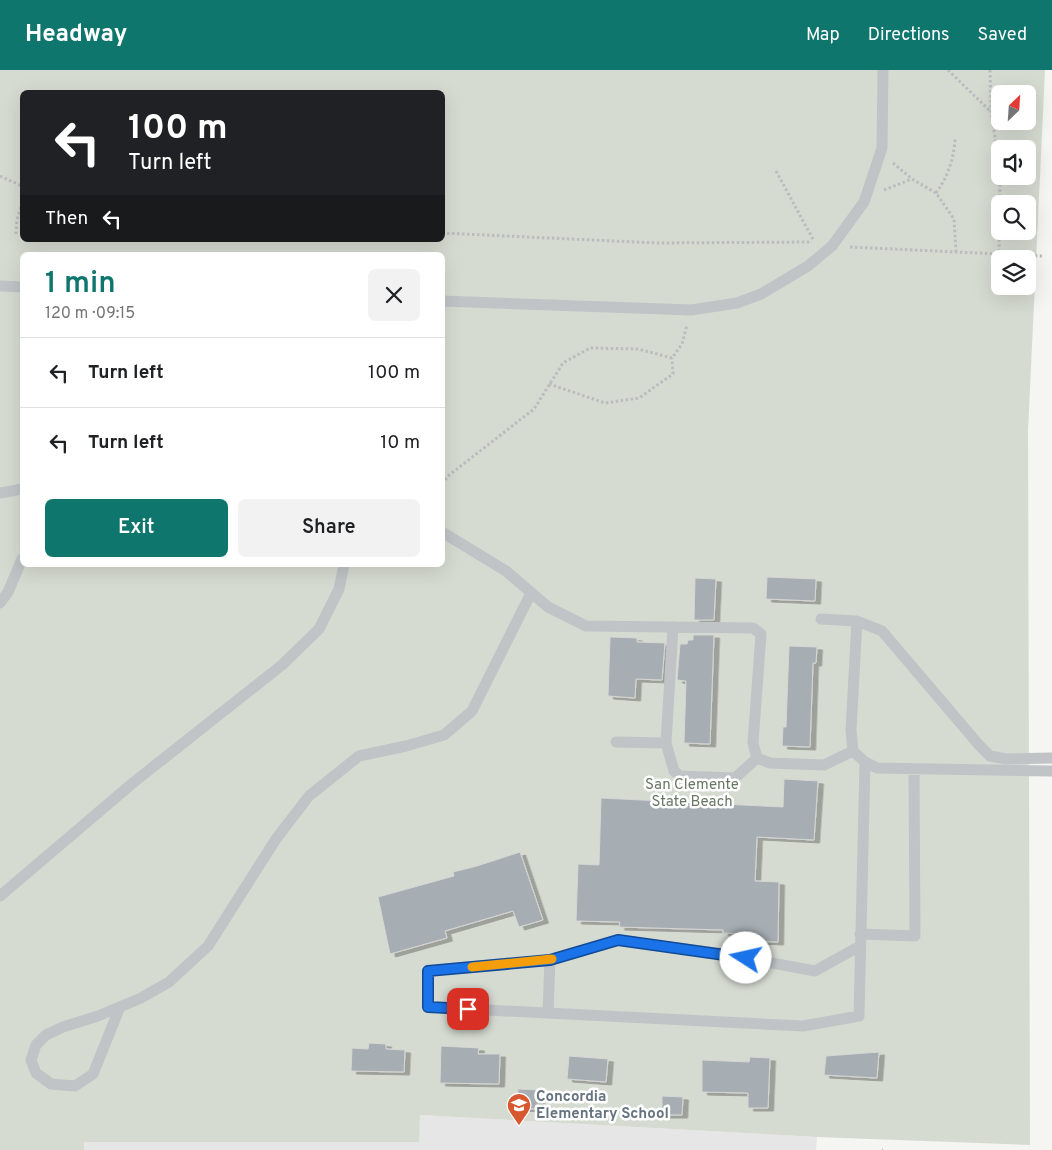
<!DOCTYPE html>
<html lang="en">
<head>
<meta charset="utf-8">
<style>
	body { margin:0; font-family:Overpass,sans-serif; background:#f2f2f2; color:#202124; height:100vh; display:flex; flex-direction:column; font-size:19px; white-space:nowrap }
	* { box-sizing:border-box; margin:0 }
	p { font-size:16px; color:#757577 }
	.icon { flex:none; width:28px; height:28px; fill:none; stroke:currentColor; stroke-width:2; stroke-linecap:round; stroke-linejoin:round }
	.map { position:relative; flex:1; overflow:hidden }
	.side { position:absolute; left:20px; top:182px; width:425px; height:315px; display:flex; flex-direction:column; background:#fff; border-radius:8px; box-shadow:0 5px 20px #0002 }
	.side>* { flex:none }
	.guide { position:absolute; left:20px; top:20px; width:425px; height:152px; border-radius:8px; box-shadow:0 5px 20px #0002; background:#202124; color:#fff; overflow:hidden }
	.needle { width:32px; rotate:25deg }
	.fabs { position:absolute; left:991px; top:15px; display:grid; gap:10px }
	.fabs a { display:grid; place-items:center; width:45px; height:45px; border-radius:8px; background:#fff; box-shadow:0 5px 20px #0002; font-size:25px }
	.pin { position:absolute; display:grid; place-items:center; width:42px; height:42px; color:#fff; margin:-21px; border-radius:10px; box-shadow:0 2px 8px #0006 }
	.me { position:absolute; width:55px; margin:-28px; rotate:280deg; stroke-linejoin:round; filter:drop-shadow(0 0 4px #0008) }
	.turn { display:flex; align-items:center; gap:18px; height:105px; padding:0 25px; font-size:22px }
	.turn .icon { width:65px; height:65px; stroke-width:2.5 }
	.turn b { display:block; font-size:35px; line-height:42px }
	.then { display:flex; align-items:center; height:48px; padding:0 25px; background:#0003; gap:10px; font-size:19px }
	.round { display:grid; place-items:center; flex:none; width:52px; height:52px; border-radius:8px; background:#f2f2f2 }
	.summary { display:flex; align-items:center; justify-content:space-between; height:85px; padding:0 25px }
	h1 { font-size:30px; font-weight:600; line-height:38px; color:#0f766e }
	.primary-button { display:flex; gap:10px; margin-top:auto; padding:10px 25px }
	.primary-button a { flex:1; height:58px; border-radius:8px; background:#0f766e; color:#fff; font-size:20px; font-weight:600; line-height:58px; text-align:center }
	.primary-button a+a { background:#f2f2f2; color:#202124 }
	ul { padding:0; list-style:none }
	li { display:flex; align-items:center; gap:15px; height:70px; padding:0 25px; border-top:1px solid #e0e0e0 }
	li div { flex:1 }
	li b { display:block; font-size:19px }
	li em { font-style:normal }
	header { display:flex; align-items:center; gap:30px; box-sizing:border-box; height:70px; padding:0 25px; background:#0f766e; color:#fff }
	header strong { font-size:24px }
	nav { display:flex; gap:28px; margin-inline-start:auto; font-size:18px }
	.map>svg:first-child { display:block }
	.built { fill:#e5e6e5 }
	.green { fill:#d6dbd2; fill-rule:evenodd }
	.building { fill:#a7aeb3; stroke:#d6d6d4; filter:url(#shadow) }
	.lines { fill:none; stroke-linecap:round; stroke-linejoin:round }
	.path { stroke:#babcbe; stroke-width:3; stroke-dasharray:2.5 2.5; stroke-linecap:butt }
	.lane { stroke:#c0c4c7; stroke-width:11 }
	.route-casing { stroke:#114b97; stroke-width:12 }
	.route { stroke:#1a73e8; stroke-width:9 }
	.slow { stroke:#f59e0b; stroke-width:9 }
	.labels { text-anchor:middle; stroke-width:5; stroke-linejoin:round; paint-order:stroke }
	.park-label { font-size:15px; fill:#687864; stroke:#fff }
	.poi-label { font-size:15px; font-weight:bold; fill:#667480; stroke:#fff; text-anchor:start }
</style>
</head>
<body>
<header>
<strong>Headway</strong>
<nav><a>Map</a><a>Directions</a><a>Saved</a></nav>
</header>
<div class="map">
<svg width="1052" height="1080" viewBox="0 0 1052 1080">
	<defs>
		<filter id="shadow"><feDropShadow dx="5.5" dy="3" stdDeviation="0" flood-color="#0004"/></filter>
	</defs>
	<rect width="100%" height="100%" fill="#f5f5f1"/>
	<!-- built -->
	<path class="built" d="M420 1045 817 1067 816 1080H84V1072H418Z"/>
	<!-- green -->
	<path class="green" d="M0 0H1045L1028 361 1030 1075 817 1067 420 1045 419 1072H84V1080H0ZM22 22H442V170H22ZM1000 24H1028V51H1000ZM1000 79H1028V106H1000ZM1000 134H1028V161H1000ZM22 185H442V495H22ZM1000 189H1028V216H1000Z"/>
	<!-- building -->
	<path class="building" d="M767 507 816 509 815 531 766 529Z
		M695 508 716 509 714 550H694Z
		M693 565H714L710 674 684 673 686 611 677 610 680 574H687L688 570H693Z
		M610 567 637 568V572L665 573 662 610 636 609 635 628 608 626Z
		M789 576 817 577 816 593H813L810 677 782 676 783 657H786Z
		M784 709 818 711 814 770 757 767 755 811 779 812 778 872 755 871V864L723 863V860L619 857 620 852 576 851 578 794 599 795 601 728 783 737Z
		M520 782 543 850 519 857 513 841 445 861 447 868 390 884 378 827 454 806 453 802 477 796Z
		M369 973 386 974V979L405 980 404 1002 351 1001 352 978 368 979Z
		M441 976 479 978 478 984H500L499 1014 440 1013Z
		M879 982 877 1008 824 1005 826 986Z
		M569 986 608 989 606 1012 567 1009Z
		M750 987 770 988 768 1038H748V1023L702 1022V990L749 992Z
		M518 1019 539 1020 538 1039 517 1038Z
		M662 1026 683 1027 682 1045H662Z"/>
	<g class="lines">
		<!-- path -->
		<path class="path" d="M948 0 990 41
			M990 0 991 42 1000 98 999 184
			M893 93 912 109 936 123 954 149 956 182
			M776 101 814 171
			M0 106 22 116
			M884 120 912 109
			M936 123C948 107 954 88 955 69
			M442 163 657 173 812 172
			M16 164 17 150 22 133
			M850 177 1042 186
			M549 314 605 333 639 328 673 304 672 288
			M442 414 448 406 534 339 563 293 590 278 638 279 672 288 682 274 687 255
			M882 1080H883"/>
		<!-- lane -->
		<path class="lane" d="M0 216 22 217
			M442 231 691 240 737 233 761 224 808 196 832 176 864 132 882 78 883 0
			M0 423 22 419
			M442 462 506 501 548 537 586 556 753 558 761 564 753 673 757 688
			M0 533 8 522 22 489
			M821 549 857 551 882 561 979 675 990 686 1006 689 1052 688
			M857 551 851 660 853 681 865 692 877 698 1052 701
			M616 672 666 673 674 701 680 706 735 708 757 688
			M666 673 673 557
			M757 688 770 693 824 695 853 681
			M0 826 134 712 282 595 319 559 339 519 344 495
			M860 864 915 866 914 699
			M860 876 815 901 729 885 618 870 550 890 428 901V937L803 956 859 946 865 692
			M120 937 93 1004 75 1016 51 1014 36 1003 31 990 36 975 46 965 63 957 98 946 141 928 169 912 208 876 276 769 309 726 359 686 406 676 444 665 472 641 531 523
			M548 942 550 890"/>
	</g>
	<g class="lines">
		<!-- route casing -->
		<g class="route-casing">
			<path id="route" d="M468 939 428 937V901L550 890 618 870 746 888"/>
		</g>
		<!-- route -->
		<use href="#route" class="route"/>
		<!-- slow -->
		<path class="slow" d="M472 897 552 889"/>
	</g>
	<!-- icons -->
	<defs>
		<g id="school-pin" transform="scale(1.25)"><path d="M0 17L-7.5 6A9.5 9.5 0 1 1 7.5 6Z" fill="#d7572f" stroke="#fff"/><path d="M0-5L7-2L0 1L-7-2ZM-4 1L0 2.5L4 1V4Q0 6-4 4Z" fill="#fff"/></g>
	</defs>
	<g fill-rule="evenodd">
		<use href="#school-pin" x="519" y="1035"/>
	</g>
	<g class="labels">
		<!-- park labels -->
		<g class="park-label">
			<text x="692" y="719">San Clemente<tspan x="692" dy="17">State Beach</tspan></text>
		</g>
		<!-- poi labels -->
		<g class="poi-label">
			<text x="536" y="1031">Concordia<tspan x="536" dy="17">Elementary School</tspan></text>
		</g>
	</g>
</svg>
<div class="fabs">
<a><svg class="needle" viewBox="-14 -14 28 28"><path d="M0-13l5 13h-10z" fill="#e53935"/><path d="M0 13l5-13h-10z" fill="#757577"/></svg></a>
<a><svg class="icon" aria-label="sound" viewBox="0 0 24 24"><path d="M4 9h4l5-4v14l-5-4H4zM17 9q2 3 0 6"/></svg></a>
<a><svg class="icon" aria-label="search" viewBox="0 0 24 24"><circle cx="10" cy="10" r="6"/><path d="M15 15l6 6"/></svg></a>
<a><svg class="icon" aria-label="layers" viewBox="0 0 24 24"><path d="M12 4l9 5-9 5-9-5zM3 14l9 5 9-5"/></svg></a>
</div>
<div class="pin" style="left:468px;top:939px;background:#d93025"><svg class="icon" aria-label="arrive" viewBox="0 0 24 24"><path d="M6 21V4h12l-3 4 3 4H6"/></svg></div>
<svg class="me" style="left:746px;top:888px" viewBox="-20 -20 40 40"><circle r="19" fill="#fff"/><path d="M0-13L10 11 0 6-10 11z" fill="#1a73e8"/></svg>
<div class="guide">
<div class="turn"><svg class="icon" aria-label="left" viewBox="0 0 24 24"><path d="M17 20v-9H6M10 6l-5 5 5 5"/></svg><div><b>100 m</b>Turn left</div></div>
<div class="then">Then<svg class="icon" aria-label="left" viewBox="0 0 24 24"><path d="M17 20v-9H6M10 6l-5 5 5 5"/></svg></div>
</div>
<section class="side">
<div class="summary"><div><h1>1 min</h1><p>120 m · 09:15</p></div><a class="round"><svg class="icon" aria-label="close" viewBox="0 0 24 24"><path d="M6 6l12 12M18 6L6 18"/></svg></a></div>
<ul>
<li><svg class="icon" aria-label="left" viewBox="0 0 24 24"><path d="M17 20v-9H6M10 6l-5 5 5 5"/></svg><div><b>Turn left</b></div><em>100 m</em></li>
<li><svg class="icon" aria-label="left" viewBox="0 0 24 24"><path d="M17 20v-9H6M10 6l-5 5 5 5"/></svg><div><b>Turn left</b></div><em>10 m</em></li>
</ul>
<div class="primary-button"><a>Exit</a><a>Share</a></div>
</section>
</div>
</body>
</html>
